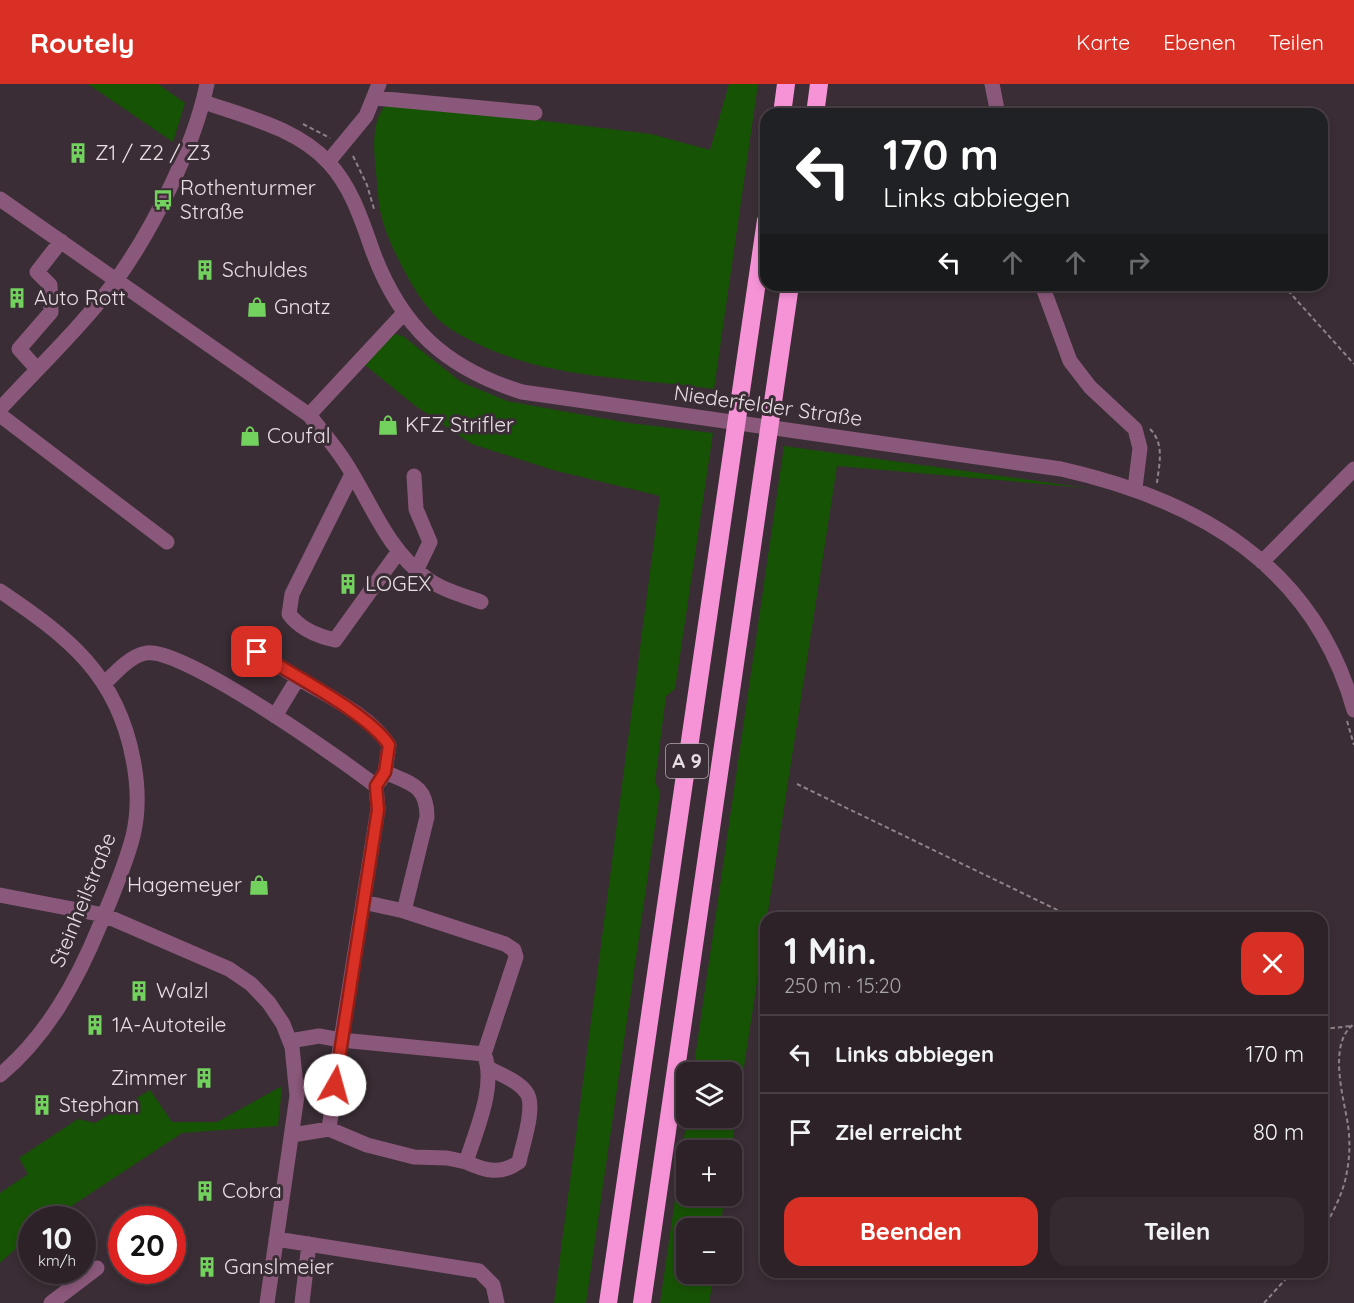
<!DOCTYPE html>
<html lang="de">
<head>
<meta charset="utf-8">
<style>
	body { margin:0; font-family:Quicksand,sans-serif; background:#342a30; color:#f1f3f6; height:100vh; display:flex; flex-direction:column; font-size:22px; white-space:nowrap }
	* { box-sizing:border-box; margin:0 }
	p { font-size:20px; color:#a6a4a8 }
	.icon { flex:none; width:33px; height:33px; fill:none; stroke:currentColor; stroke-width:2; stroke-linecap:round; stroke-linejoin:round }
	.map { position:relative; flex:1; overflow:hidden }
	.sheet { position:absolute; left:760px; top:828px; width:568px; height:366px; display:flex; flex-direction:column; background:#2c2228; border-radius:18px; box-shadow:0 3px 9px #0003,0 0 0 2px #483f45 }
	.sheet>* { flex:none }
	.banner { position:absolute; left:760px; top:24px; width:568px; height:183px; border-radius:18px; box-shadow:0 3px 9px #0003,0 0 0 2px #483f45; background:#202124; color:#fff; overflow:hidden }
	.buttons { position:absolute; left:676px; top:978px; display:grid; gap:12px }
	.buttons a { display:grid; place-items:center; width:66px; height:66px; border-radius:12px; background:#2c2228; box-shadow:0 3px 9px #0003,0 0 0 2px #483f45; font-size:30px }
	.speed { position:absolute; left:18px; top:1122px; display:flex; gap:12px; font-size:30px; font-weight:700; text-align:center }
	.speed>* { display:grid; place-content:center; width:78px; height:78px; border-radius:50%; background:#2c2228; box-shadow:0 3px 9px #0003,0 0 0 2px #483f45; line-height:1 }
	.speed small { font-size:15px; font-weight:400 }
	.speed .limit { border:9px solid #d22; background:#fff; color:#111 }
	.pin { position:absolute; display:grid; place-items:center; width:51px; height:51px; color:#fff; margin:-26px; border-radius:12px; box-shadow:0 3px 9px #0006 }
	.me { position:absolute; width:66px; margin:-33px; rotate:7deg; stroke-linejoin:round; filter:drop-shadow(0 0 4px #0008) }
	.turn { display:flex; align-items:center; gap:21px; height:126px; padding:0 24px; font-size:27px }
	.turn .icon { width:78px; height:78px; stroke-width:2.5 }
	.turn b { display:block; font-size:42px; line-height:51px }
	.lanes { display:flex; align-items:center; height:57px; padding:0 24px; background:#0003; justify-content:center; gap:30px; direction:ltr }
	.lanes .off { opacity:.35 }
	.round { display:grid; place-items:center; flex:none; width:63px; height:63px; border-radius:18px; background:#342a30 }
	.head { display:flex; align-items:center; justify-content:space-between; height:102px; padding:0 24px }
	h1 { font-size:36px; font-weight:800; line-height:45px }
	.primary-button { display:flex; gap:12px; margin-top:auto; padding:12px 24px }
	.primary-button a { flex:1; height:69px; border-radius:18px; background:#d93025; color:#fff; font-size:24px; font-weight:800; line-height:69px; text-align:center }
	.primary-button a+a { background:#342a30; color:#f1f3f6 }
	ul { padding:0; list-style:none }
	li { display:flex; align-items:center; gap:18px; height:78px; padding:0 24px; border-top:2px solid #483f45 }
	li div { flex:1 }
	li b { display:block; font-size:22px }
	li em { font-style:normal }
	header { display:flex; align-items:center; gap:36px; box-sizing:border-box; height:84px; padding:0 30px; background:#d93025; color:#fff }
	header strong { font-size:28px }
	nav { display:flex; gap:33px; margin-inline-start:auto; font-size:21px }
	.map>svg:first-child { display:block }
	.green { fill:#175305 }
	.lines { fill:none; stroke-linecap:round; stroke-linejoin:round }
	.path { stroke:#8e838a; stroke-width:2; stroke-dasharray:4.5 3; stroke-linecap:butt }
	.minor { stroke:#8a587a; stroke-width:15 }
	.highway { stroke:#f693d7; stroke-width:18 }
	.route-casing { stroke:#8d1f18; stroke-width:15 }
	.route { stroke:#d93025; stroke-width:10 }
	.labels { text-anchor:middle; stroke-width:6; stroke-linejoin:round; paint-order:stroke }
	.shield { fill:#3a2d35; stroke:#b3a9b0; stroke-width:1.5 }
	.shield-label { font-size:20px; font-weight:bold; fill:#e7dee4 }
	.poi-label { font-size:21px; fill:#e7dee4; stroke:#3a2d35; text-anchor:start }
	.street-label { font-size:21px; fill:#e7dee4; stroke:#3a2d35 }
</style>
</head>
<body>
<header>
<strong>Routely</strong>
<nav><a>Karte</a><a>Ebenen</a><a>Teilen</a></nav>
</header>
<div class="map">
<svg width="1354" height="1219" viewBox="0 0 1354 1219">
	<rect width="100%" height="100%" fill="#3a2d35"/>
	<!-- green -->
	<path class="green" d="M88 0H158L185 19 173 58Z
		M729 0H758L714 305C633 293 549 296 474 258 460 251 447 244 436 233 423 219 412 202 403 184 391 162 380 137 378 111 377 84 367 46 384 23L399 19 651 50 710 66Z
		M394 250 403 252 461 298 507 317 629 339 713 349 675 605 666 612 655 698 660 708 586 1219H554L660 412 553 386 472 360 414 321 365 281Z
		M784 362 1088 404 837 382 731 1066H687V1112H725L720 1144H687V1190H714L709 1219H660L687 1033 732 1034V988H693Z
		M282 1002 278 1042 182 1049 52 1135 32 1136 31 1151 0 1179V1109L28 1090 19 1074 78 1035 95 1039 150 1006 172 1038H217Z"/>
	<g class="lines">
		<!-- path -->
		<path class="path" d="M303 40 330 54
			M353 72 367 101 374 125
			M1283 201 1354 280
			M1150 345C1165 360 1159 380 1157 399
			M1347 637 1354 661
			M797 700 1074 834
			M1323 945 1351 942
			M1323 1146C1333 1128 1344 1108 1347 1087 1350 1072 1350 1056 1348 1041 1344 1015 1327 959 1354 940
			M1264 1219 1292 1188"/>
		<!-- minor -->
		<path class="minor" d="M992 0 998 30
			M375 14 535 29
			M204 18C246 33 297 44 329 79 352 104 362 137 373 168 401 243 445 284 522 308L1061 385C1199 416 1314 482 1354 626
			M328 78 366 32 379 0
			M0 115 309 331C321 346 334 361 345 378 371 418 386 464 426 494 442 506 462 511 481 518
			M1042 201 1070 277 1090 303 1135 345 1140 364 1135 404
			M37 285 19 265 51 228 50 201 37 188 61 157
			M0 325C37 285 85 239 117 195 154 143 194 63 207 0
			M0 331 167 458
			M309 331 403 230
			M352 390 292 510 289 530C300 545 317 552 335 556L399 467
			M414 392 416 425 430 458 417 485
			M1262 478 1354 385
			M0 507C68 553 117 590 133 675 138 700 139 727 133 752 125 783 112 812 100 841 77 897 47 952 0 991
			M257 568 298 594
			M105 599C116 588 130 572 146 569 182 562 342 676 376 702L378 725 341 956 319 952 290 957
			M275 632 298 594C329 613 368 630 389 661L385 688 380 697
			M0 811 104 831 229 885 251 900 269 919 283 940 292 963 297 1012 267 1219
			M363 818 404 827 427 733C427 701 411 700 385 688
			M404 827 505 860 514 866 516 873 484 970
			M292 1051 329 1045 367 1061 414 1073 447 1074 466 1078C476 1047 497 1000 484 970L341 956 329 1045
			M466 1078C485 1087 501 1091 519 1078 522 1062 537 1021 526 1008 518 997 502 991 490 985
			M276 1155 479 1187 493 1201 497 1219
			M51 1219 97 1184
			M302 1219 309 1160"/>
		<!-- highway -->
		<path class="highway" d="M782 30 786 0
			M815 30 819 0
			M608 1219 766 136
			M642 1219 790 201"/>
	</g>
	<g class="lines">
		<!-- route casing -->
		<g class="route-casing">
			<path id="route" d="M257 568C293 592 367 628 389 661L385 688 376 702 378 726 335 1001"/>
		</g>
		<!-- route -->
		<use href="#route" class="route"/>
	</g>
	<!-- icons -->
	<defs>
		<g id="building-bare" transform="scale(1.62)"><path d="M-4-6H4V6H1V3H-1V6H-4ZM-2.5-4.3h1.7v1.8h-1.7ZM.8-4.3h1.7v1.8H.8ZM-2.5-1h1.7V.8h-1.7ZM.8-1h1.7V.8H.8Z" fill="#72d25d" stroke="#3a2d35" stroke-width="2.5" paint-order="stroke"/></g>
		<g id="bus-bare" transform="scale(1.62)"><path d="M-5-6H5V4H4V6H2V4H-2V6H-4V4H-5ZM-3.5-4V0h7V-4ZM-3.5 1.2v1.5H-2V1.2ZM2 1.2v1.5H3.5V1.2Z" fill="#72d25d" stroke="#3a2d35" stroke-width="2.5" paint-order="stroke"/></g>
		<g id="shop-bare" transform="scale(1.62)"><path d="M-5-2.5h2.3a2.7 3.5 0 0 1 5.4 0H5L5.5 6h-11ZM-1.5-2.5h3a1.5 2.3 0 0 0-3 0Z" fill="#72d25d" stroke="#3a2d35" stroke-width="2.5" paint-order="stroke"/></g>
	</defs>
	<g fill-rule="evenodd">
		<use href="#building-bare" x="78" y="69"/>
		<use href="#bus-bare" x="163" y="116"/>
		<use href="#building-bare" x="205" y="186"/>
		<use href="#building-bare" x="17" y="214"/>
		<use href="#shop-bare" x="257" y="223"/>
		<use href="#shop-bare" x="388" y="341"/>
		<use href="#shop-bare" x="250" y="352"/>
		<use href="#building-bare" x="348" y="500"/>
		<use href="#shop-bare" x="259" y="801"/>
		<use href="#building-bare" x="139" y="907"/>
		<use href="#building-bare" x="95" y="941"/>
		<use href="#building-bare" x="204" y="994"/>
		<use href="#building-bare" x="42" y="1021"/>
		<use href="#building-bare" x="205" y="1107"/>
		<use href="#building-bare" x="207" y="1183"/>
	</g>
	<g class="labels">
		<!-- shield labels -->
		<rect class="shield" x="666" y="660" width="42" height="34" rx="4.5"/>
		<g class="shield-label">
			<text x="687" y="684">A 9</text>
		</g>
		<!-- poi labels -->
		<g class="poi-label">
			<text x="95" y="76">Z1 / Z2 / Z3</text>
			<text x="180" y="111">Rothenturmer<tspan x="180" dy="24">Straße</tspan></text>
			<text x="222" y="193">Schuldes</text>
			<text x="34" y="221">Auto Rott</text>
			<text x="274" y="230">Gnatz</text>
			<text x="405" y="348">KFZ Strifler</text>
			<text x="267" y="359">Coufal</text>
			<text x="365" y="507">LOGEX</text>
			<text x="242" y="808" text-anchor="end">Hagemeyer</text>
			<text x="156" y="914">Walzl</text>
			<text x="112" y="948">1A-Autoteile</text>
			<text x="187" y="1001" text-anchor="end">Zimmer</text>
			<text x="59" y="1028">Stephan</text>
			<text x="222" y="1114">Cobra</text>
			<text x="224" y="1190">Ganslmeier</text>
		</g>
		<!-- street labels -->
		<g class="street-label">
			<text transform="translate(768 322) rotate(8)" y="7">Niederfelder Straße</text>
			<text transform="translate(83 816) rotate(-68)" y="7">Steinheilstraße</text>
		</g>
	</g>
</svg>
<div class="buttons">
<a><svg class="icon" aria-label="layers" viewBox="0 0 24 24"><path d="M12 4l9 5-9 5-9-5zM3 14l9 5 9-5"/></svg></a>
<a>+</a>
<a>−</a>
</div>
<div class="speed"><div>10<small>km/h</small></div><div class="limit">20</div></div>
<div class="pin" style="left:257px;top:568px;background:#d93025"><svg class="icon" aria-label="arrive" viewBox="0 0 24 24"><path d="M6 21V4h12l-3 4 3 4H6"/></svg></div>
<svg class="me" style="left:335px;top:1001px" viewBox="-20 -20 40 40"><circle r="19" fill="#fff"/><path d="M0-13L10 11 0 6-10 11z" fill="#d93025"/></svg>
<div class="banner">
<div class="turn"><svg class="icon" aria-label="left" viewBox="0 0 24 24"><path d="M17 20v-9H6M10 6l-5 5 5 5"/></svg><div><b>170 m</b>Links abbiegen</div></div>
<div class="lanes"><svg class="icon" aria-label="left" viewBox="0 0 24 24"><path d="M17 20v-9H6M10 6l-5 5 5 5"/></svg><svg class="icon off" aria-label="ahead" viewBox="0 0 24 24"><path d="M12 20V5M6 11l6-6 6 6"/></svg><svg class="icon off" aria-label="ahead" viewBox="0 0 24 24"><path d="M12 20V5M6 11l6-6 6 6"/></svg><svg class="icon off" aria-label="right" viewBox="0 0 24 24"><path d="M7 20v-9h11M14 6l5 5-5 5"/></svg></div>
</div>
<section class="sheet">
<div class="head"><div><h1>1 Min.</h1><p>250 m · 15:20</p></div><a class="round" style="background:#d93025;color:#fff"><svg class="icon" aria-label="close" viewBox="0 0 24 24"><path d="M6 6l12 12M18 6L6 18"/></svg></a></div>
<ul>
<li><svg class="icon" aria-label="left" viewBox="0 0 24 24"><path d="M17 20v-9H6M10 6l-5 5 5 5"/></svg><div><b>Links abbiegen</b></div><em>170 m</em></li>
<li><svg class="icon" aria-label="arrive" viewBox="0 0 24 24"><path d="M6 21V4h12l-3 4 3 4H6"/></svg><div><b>Ziel erreicht</b></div><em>80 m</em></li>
</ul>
<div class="primary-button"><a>Beenden</a><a>Teilen</a></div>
</section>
</div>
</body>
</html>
